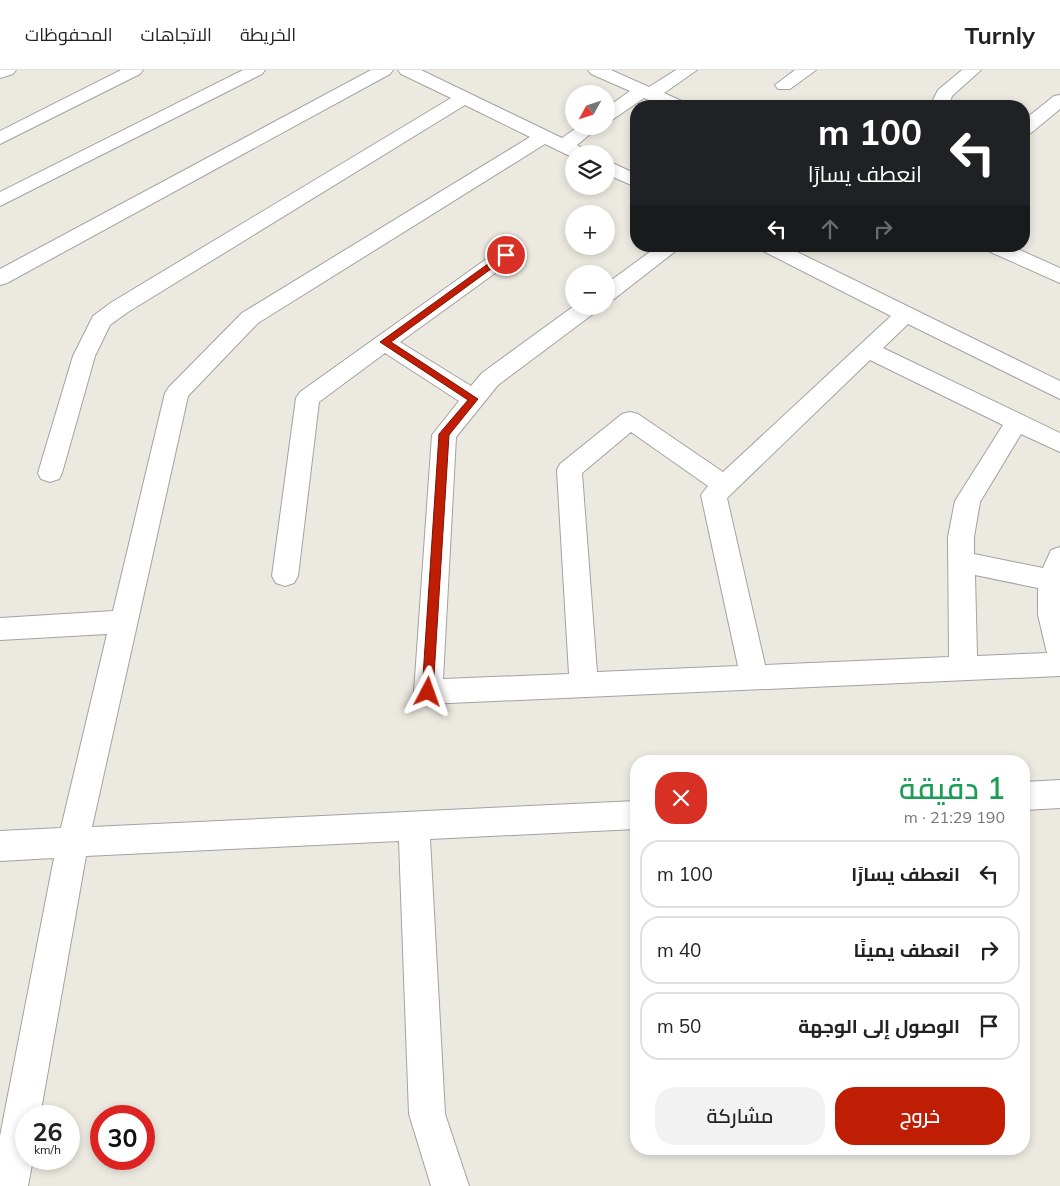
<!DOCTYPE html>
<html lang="ar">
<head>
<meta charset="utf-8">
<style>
	body { margin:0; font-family:Mulish,Cairo,sans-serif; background:#f2f2f2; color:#222; direction:rtl; height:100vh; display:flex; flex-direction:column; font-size:19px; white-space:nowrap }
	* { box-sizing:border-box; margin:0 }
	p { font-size:16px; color:#767676 }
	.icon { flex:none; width:28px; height:28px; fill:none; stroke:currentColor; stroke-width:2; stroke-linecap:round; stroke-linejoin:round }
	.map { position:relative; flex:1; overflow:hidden; direction:ltr }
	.sheet { position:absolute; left:630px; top:685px; width:400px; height:400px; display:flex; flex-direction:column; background:#fff; border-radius:20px; box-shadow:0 2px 8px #0003; direction:rtl }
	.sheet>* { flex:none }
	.banner { position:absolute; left:630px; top:30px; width:400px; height:152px; border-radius:20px; box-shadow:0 2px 8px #0003; direction:rtl; background:#202124; color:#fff; overflow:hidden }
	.needle { width:32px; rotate:230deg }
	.controls { position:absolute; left:565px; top:15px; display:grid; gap:10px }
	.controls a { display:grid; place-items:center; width:50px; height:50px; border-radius:50%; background:#fff; box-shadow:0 2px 8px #0003; font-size:25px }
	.speed { position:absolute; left:15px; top:1035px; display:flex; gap:10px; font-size:25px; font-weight:700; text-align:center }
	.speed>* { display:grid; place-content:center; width:65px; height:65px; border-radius:50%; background:#fff; box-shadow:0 2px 8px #0003; line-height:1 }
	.speed small { font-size:12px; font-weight:400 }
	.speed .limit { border:8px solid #d22; background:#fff; color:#111 }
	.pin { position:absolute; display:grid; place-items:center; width:42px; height:42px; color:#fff; margin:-21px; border:2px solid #fff; border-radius:50%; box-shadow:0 1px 5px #0007 }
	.me { position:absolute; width:55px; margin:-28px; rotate:4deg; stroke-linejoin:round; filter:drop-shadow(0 0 4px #0008) }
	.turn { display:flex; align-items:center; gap:18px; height:105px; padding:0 25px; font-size:22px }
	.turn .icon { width:65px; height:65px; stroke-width:2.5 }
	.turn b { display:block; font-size:35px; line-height:42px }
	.lanes { display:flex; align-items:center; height:48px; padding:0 25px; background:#0003; justify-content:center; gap:25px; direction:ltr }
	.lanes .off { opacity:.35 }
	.round { display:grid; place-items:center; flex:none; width:52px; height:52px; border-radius:20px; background:#f2f2f2 }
	.headline { display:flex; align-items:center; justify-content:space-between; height:85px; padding:0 25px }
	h1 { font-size:30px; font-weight:600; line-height:38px; color:#1e9e55 }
	.action { display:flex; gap:10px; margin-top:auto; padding:10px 25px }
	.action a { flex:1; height:58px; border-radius:20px; background:#c01d05; color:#fff; font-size:20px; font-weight:600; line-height:58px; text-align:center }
	.action a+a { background:#f2f2f2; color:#222 }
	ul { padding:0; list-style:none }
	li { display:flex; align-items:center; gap:15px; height:68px; margin:0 10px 8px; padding:0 15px; border:2px solid #e0e0e0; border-radius:20px }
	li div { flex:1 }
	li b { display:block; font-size:19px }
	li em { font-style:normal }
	header { display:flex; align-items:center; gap:30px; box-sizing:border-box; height:70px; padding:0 25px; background:#fff; border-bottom:1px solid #e0e0e0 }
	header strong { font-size:24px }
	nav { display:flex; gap:28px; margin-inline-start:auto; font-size:18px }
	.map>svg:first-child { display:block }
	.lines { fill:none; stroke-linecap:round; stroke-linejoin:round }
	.minor-casing { stroke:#a2a2a2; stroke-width:2 }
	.minor { fill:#fff; fill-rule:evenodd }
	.route { fill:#c01d05; stroke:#7d1303 }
</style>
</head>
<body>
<header>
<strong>Turnly</strong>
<nav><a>الخريطة</a><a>الاتجاهات</a><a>المحفوظات</a></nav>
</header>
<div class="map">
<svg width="1060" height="1116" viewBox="0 0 1060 1116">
	<rect width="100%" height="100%" fill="#eceae0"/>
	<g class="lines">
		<!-- minor casing -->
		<g class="minor-casing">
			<path id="minor" d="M0 0H16L13 4 0 8Z
				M121 0H143L140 4 0 74V61Z
				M243 0H265L262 4 0 136V122Z
				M371 0H393L390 4 7 213 0 215V199Z
				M398 0H421L562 68 579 56H600L577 75 590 84H574V88L545 74 258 253 188 326 92 757 636 731V759L430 769 445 1044 469 1116H431L409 1044 399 771 86 786 40 1046H26V1089H33L28 1116H0V1066L54 788 0 791V761L61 758 107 564 0 570V548L113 541 165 323 169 317 242 243 530 67 465 35 128 242 110 255 95 286 62 403 59 409 50 412 41 409 38 403 73 286 93 246 112 232 451 28 401 4Z
				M588 0H611L649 17 676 0H697L664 23 684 32 687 36H664L644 28 612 50 606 51V38L630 21 591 4Z
				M795 0H816L790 19H778L775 15Z
				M962 0H981L952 26 950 32 953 36H935L932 32 938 20Z
				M1060 25V39L1031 63 1024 64V50L1054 26Z
				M606 90 636 104V117L606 104Z
				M658 176H682L614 229 606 231V214Z
				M758 176H785L1060 311V329L908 254 883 278 1060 363V382L1021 364 980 432 974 467V484L1043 498 1051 480 1060 477V606L428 634 418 631 414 622 432 365 459 331 385 283 319 332 298 506 294 513 285 516 276 513 272 506 296 328 300 322 499 180 506 179 513 180 516 185 513 190 400 272 471 316 482 303 574 236H600L597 241 498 315 456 367 443 609 569 604 557 400 560 394 622 344 630 342 638 344 723 402 891 246 761 180ZM870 290 1003 355 955 431 948 467 949 587 765 595 727 428ZM631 362 708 416 701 425 738 596 597 602 582 403ZM975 505 1038 518V545L1047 583 977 586Z
				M983 176H1011L1060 198V213L986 180Z
				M1060 710V738L1024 740V712Z"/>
		</g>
		<!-- minor -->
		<use href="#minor" class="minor"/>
	</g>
	<!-- route -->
	<path class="route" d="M503 183 510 185 391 272 478 329 449 365 433 622 428 627 422 622 439 364 468 330 380 272Z"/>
</svg>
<div class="controls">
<a><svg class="needle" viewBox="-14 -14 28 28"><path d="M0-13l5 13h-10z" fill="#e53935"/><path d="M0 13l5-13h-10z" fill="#767676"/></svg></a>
<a><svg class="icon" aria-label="layers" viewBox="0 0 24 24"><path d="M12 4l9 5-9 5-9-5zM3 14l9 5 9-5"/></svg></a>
<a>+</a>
<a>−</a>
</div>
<div class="speed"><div>26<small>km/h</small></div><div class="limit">30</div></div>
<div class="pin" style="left:506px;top:185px;background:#d93025"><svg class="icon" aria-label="arrive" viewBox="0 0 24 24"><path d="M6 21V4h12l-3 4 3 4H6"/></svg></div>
<svg class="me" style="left:428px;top:622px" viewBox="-20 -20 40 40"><path d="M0-17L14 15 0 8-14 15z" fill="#c01d05" stroke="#fff" stroke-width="4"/></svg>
<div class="banner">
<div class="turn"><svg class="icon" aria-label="left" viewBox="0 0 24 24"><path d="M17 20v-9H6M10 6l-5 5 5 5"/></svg><div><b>100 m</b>انعطف يسارًا</div></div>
<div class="lanes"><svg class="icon" aria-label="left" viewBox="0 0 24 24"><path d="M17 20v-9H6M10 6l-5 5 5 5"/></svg><svg class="icon off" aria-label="ahead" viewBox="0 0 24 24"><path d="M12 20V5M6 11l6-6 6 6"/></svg><svg class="icon off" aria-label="right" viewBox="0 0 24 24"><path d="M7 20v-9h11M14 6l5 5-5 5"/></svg></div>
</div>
<section class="sheet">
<div class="headline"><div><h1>1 دقيقة</h1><p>190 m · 21:29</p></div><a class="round" style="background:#d93025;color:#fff"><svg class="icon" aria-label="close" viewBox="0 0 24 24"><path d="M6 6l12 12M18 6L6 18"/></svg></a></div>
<ul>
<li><svg class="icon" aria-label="left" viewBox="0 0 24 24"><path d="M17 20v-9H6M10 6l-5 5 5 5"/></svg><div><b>انعطف يسارًا</b></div><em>100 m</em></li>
<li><svg class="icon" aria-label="right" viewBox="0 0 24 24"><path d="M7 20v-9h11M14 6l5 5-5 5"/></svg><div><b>انعطف يمينًا</b></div><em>40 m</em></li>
<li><svg class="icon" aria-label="arrive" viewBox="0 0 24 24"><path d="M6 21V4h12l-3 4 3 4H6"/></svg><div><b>الوصول إلى الوجهة</b></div><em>50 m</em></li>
</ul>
<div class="action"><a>خروج</a><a>مشاركة</a></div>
</section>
</div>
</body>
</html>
